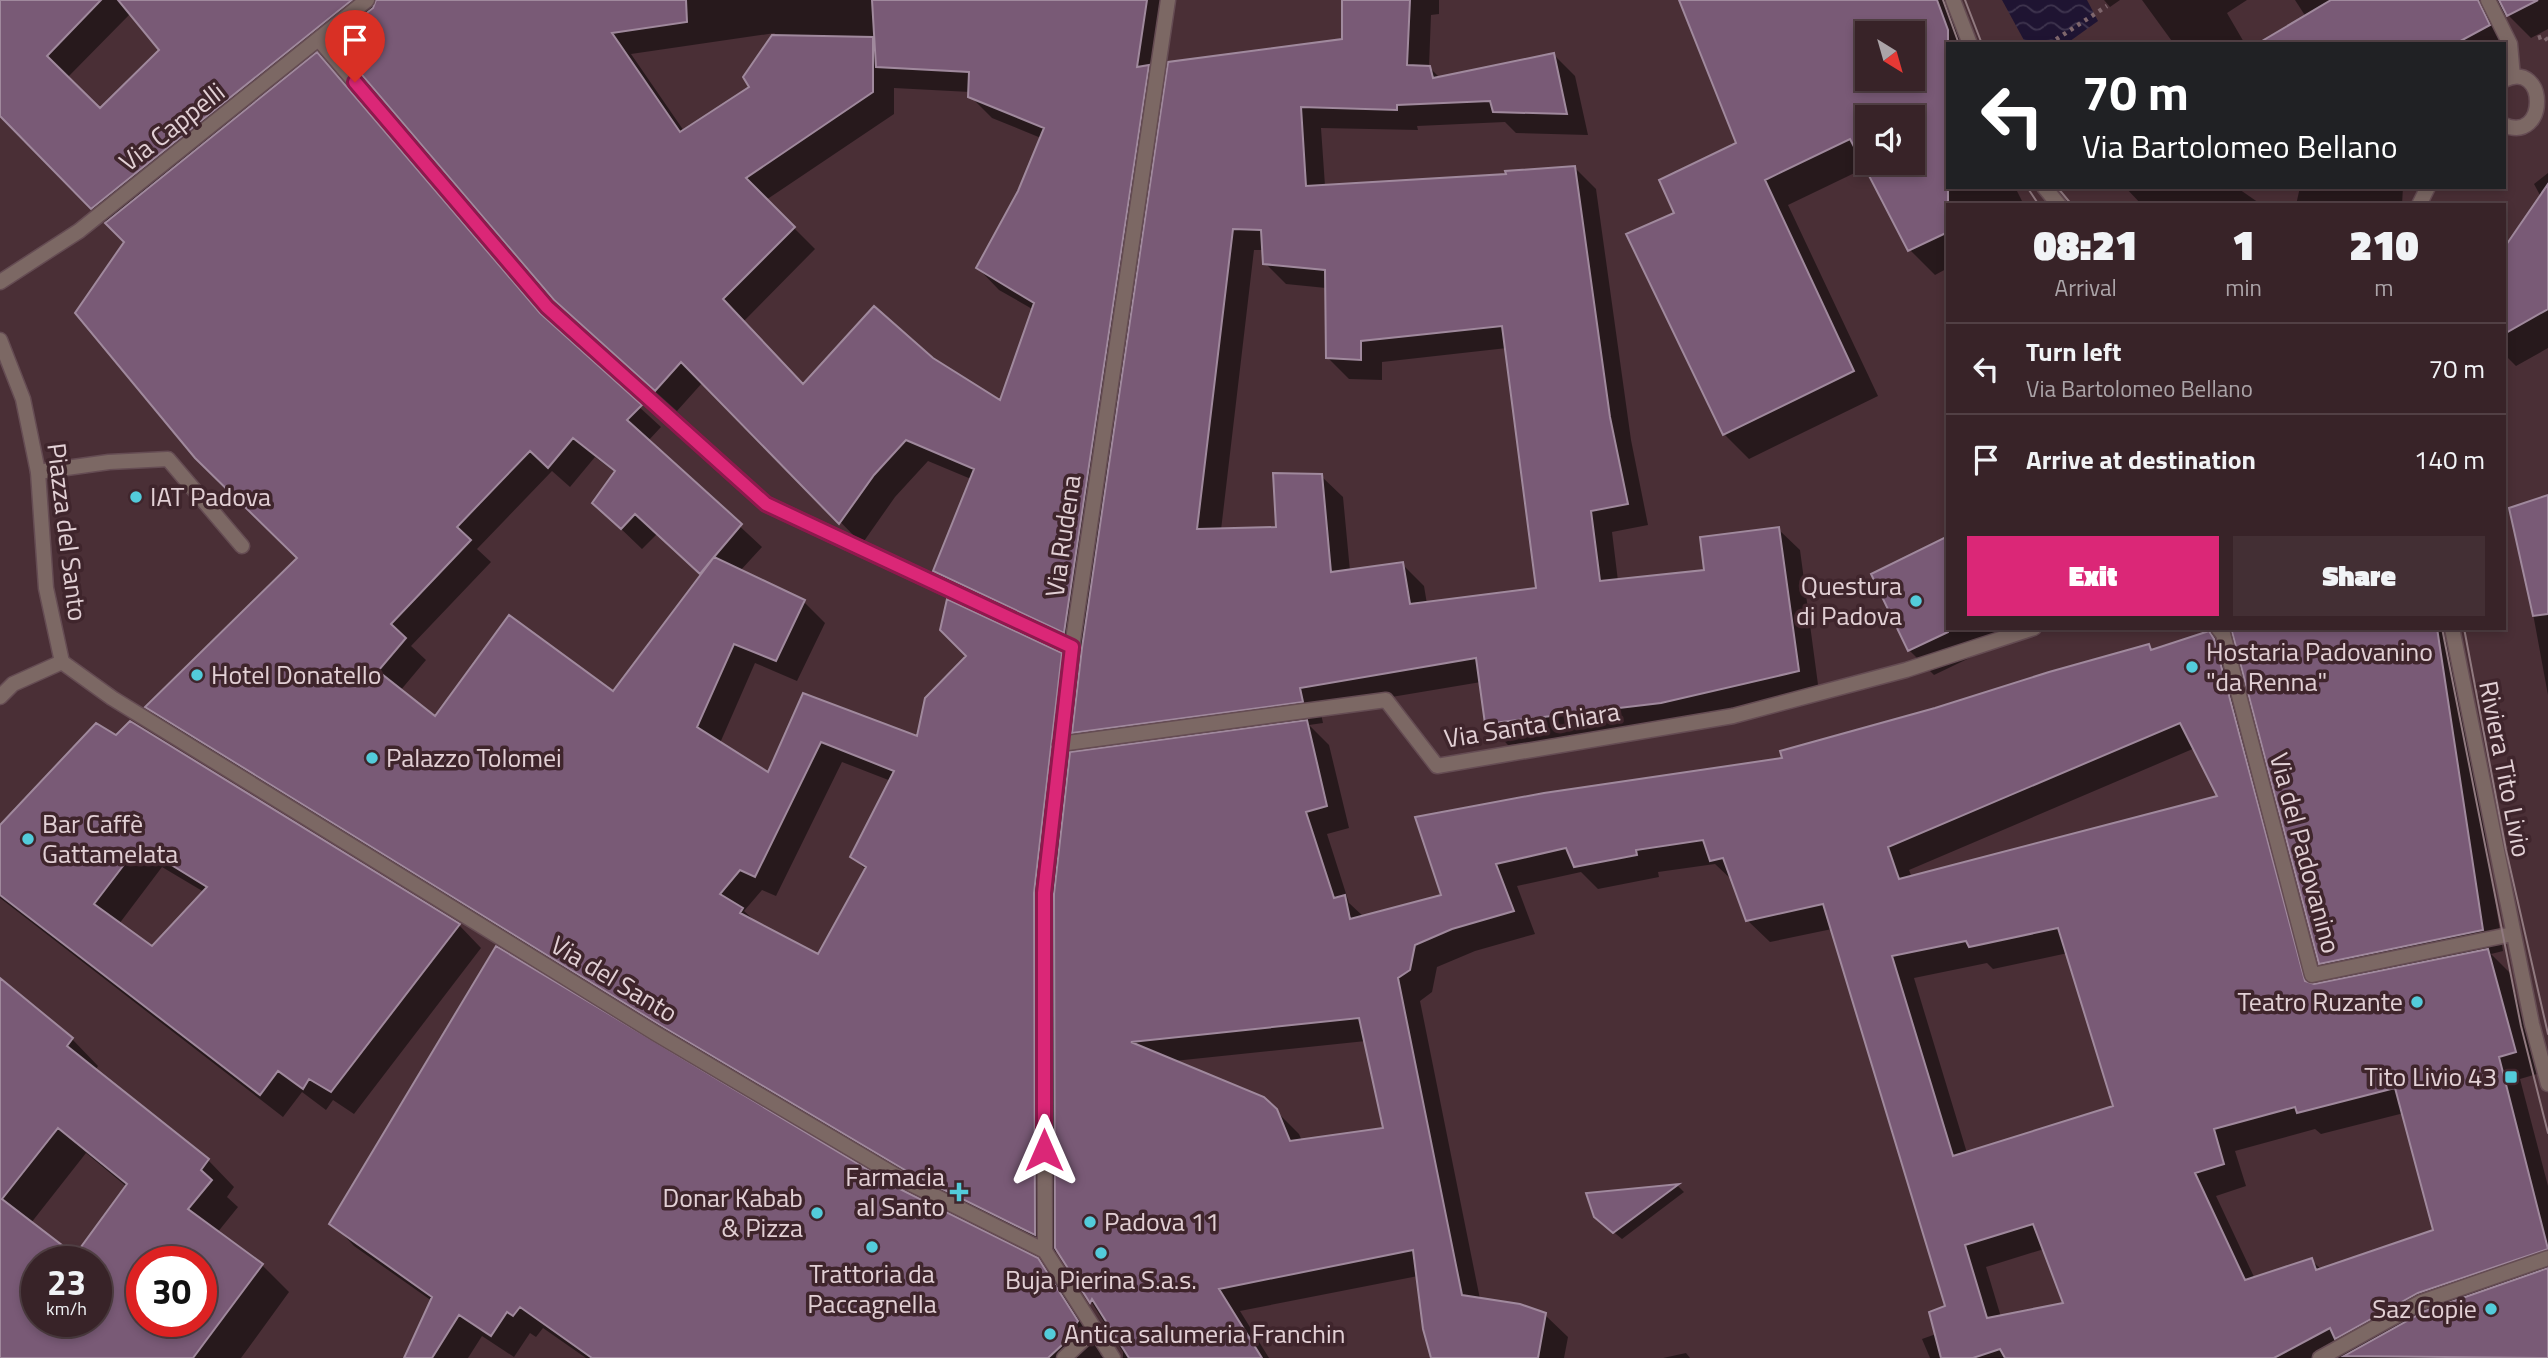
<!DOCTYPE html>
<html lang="en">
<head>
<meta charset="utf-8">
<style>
	body { margin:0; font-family:"Titillium Web",sans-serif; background:#432f34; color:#f1f3f6; height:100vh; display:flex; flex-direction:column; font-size:26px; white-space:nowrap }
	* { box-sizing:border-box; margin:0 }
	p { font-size:23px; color:#aba4a8 }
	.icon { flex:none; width:38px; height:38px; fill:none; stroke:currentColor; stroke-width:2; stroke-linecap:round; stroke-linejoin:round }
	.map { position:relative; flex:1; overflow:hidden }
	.side { position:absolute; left:1946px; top:203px; width:560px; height:427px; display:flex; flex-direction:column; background:#382328; border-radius:0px; box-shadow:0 4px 10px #0003,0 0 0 2px #524045 }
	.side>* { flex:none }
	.top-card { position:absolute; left:1946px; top:42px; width:560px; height:147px; border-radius:0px; box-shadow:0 4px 10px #0003,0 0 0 2px #524045; background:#202124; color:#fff; overflow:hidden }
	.needle { width:46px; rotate:143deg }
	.fabs { position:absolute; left:1855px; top:21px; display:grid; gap:14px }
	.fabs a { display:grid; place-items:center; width:70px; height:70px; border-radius:0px; background:#382328; box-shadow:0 4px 10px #0003,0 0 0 2px #524045; font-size:35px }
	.speed { position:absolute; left:21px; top:1246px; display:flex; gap:14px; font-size:35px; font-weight:700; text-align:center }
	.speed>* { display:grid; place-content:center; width:91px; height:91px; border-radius:50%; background:#382328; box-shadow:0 4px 10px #0003,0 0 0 2px #524045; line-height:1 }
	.speed small { font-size:18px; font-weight:400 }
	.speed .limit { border:10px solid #d22; background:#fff; color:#111 }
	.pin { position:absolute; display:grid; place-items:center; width:60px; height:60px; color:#fff; margin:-72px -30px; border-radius:50% 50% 50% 0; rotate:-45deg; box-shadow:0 0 7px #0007 }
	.pin .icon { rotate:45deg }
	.me { position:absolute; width:77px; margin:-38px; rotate:0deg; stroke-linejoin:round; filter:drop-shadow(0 0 5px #0008) }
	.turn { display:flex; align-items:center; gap:24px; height:147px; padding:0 21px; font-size:32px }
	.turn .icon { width:91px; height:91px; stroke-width:2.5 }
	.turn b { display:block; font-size:49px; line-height:60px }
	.eta { display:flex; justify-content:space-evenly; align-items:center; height:119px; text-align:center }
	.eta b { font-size:42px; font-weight:800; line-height:49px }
	.action { display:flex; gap:14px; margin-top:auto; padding:14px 21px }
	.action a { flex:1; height:80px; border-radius:0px; background:#db2777; color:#fff; font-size:28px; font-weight:800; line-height:80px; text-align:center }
	.action a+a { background:#432f34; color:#f1f3f6 }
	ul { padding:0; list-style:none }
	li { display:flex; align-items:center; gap:21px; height:91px; padding:0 21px; border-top:2px solid #524045 }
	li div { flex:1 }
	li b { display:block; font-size:26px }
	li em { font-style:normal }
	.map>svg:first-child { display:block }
	.water { fill:url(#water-waves) }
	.shadow { fill:#0007; fill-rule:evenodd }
	.building { fill:#795a76; stroke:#a0899d; stroke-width:2; fill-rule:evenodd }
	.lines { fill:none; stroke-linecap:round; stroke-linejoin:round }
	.lane-casing { stroke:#654c53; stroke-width:17 }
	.street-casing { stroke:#654c53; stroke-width:17 }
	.path { stroke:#7e666c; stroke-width:4.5; stroke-dasharray:3.5 5; stroke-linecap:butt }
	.lane { stroke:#7c6864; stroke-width:14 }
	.street { stroke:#7c6864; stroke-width:14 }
	.tram { stroke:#917a80; stroke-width:2 }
	.route-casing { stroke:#8e194d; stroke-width:18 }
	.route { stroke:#db2777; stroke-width:12 }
	.poi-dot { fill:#53cbda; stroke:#3f252c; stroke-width:2.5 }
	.labels { text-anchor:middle; stroke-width:7; stroke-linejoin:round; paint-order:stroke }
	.street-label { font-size:26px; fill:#e2d0d5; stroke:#3f252c }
	.poi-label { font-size:26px; fill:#e2d0d5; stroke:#3f252c; text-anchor:start }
</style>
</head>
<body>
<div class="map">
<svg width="2548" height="1358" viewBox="0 0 2548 1358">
	<defs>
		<pattern id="water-waves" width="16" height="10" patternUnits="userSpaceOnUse" patternTransform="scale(1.75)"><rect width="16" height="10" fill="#1f1432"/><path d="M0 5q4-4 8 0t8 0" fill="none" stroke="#3f354f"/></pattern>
	</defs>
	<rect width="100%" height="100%" fill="#4a2f36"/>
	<!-- water -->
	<path class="water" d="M2002 0H2087L2098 21 2066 44H2026Z"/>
	<!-- shadow -->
	<path class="shadow" d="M0 0H1171L1160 79 1167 86 1344 41V0H1439V14L1431 15 1429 67 1440 78 1554 55 1575 76 1588 135 1516 133 1505 122 1417 126 1418 130 1321 128 1325 186 1508 176 1574 167 1596 189 1631 440 1648 525 1612 532 1618 581 1706 572 1778 529 1800 550 1819 692 1683 724 1508 745 1487 723 1481 682 1320 709 1323 723 1309 725 1329 745 1349 828 1327 834 1349 903 1364 917 1443 896 1417 819 1785 759 2148 646 2153 651 2209 633 2236 663 2321 985 2339 981 2321 963 2232 628H2441L2444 639 2457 652 2503 951 2491 954 2510 973 2537 1074 2520 1079 2548 1186V1358H1930L1922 1339 1936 1334 1947 1308 1832 929 1770 942 1747 920 1734 882 1715 864 1658 872 1659 877 1598 889 1581 872 1517 886 1535 934 1475 951 1437 967 1432 992 1420 1001 1480 1299 1545 1315 1568 1337 1564 1358H1432L1418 1276 1240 1311 1269 1358H1123V1352L1056 1246V1255L932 1193 683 1045 168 728 147 707 300 558 126 242 0 114ZM131 13 162 50 100 110 67 78ZM775 33 746 77 751 88 684 131 631 54ZM340 47 578 322 677 411 703 382 862 544 895 497 928 461 971 479 935 570 957 592 1083 652 1080 674 1061 654 918 739 804 695 768 774 720 743 755 663 797 681 825 623 804 602 740 571 762 547 648 441 661 427 552 327 323 61ZM894 88 970 92V96L992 118 1041 138 1019 192 978 268 999 290 1034 310 1001 402 932 360 804 386 743 322 815 249 766 200 894 114ZM1254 250H1264L1265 263 1286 284 1326 288 1327 357 1349 379 1382 380V362L1507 348 1538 590 1427 604 1424 586 1402 564 1350 571 1343 497 1321 476 1278 529 1221 530ZM595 457 616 473 615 523 642 549 657 534 702 575 614 693 436 718 400 691 426 660 411 646 491 562 477 549 552 471 570 487ZM1075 734 1084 742 1093 751 1073 754ZM2195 748 2220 797 1912 878 1909 870ZM842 762 891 781 852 856 867 871 818 956 757 923 744 911 762 890 776 896ZM2068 953 2115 1107 1967 1153 1914 978 1987 963 1993 969ZM1366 1041 1385 1130 1302 1141 1299 1134 1263 1098 1174 1061ZM2404 1113 2435 1231 2322 1270 2311 1260 2255 1279 2216 1196 2246 1186 2235 1151 2315 1129 2321 1134ZM2044 1249 2066 1304 2001 1317 1986 1267Z
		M1681 0H1953L1968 44H1948V187H2015L2024 205H1948V268L1935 275 1910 250 1867 167 1788 205 1878 396 1749 459 1724 434 1677 214 1739 144ZM1867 33H1913V79H1867ZM1867 117H1913V163H1867Z
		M2104 0H2120L2110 7Z
		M2142 0H2247L2227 13 2245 44H2174Z
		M2295 0H2548V29L2531 38 2507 14 2503 17 2504 44H2266L2306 17Z
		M2548 173V348L2516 366 2504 354V253L2541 197 2534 184Z
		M2125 187H2236L2262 205H2142Z
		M2300 187H2403L2402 205H2296Z
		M2548 497V695L2529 592Z
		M1948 628H2032L1934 675 1909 650Z
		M96 725 459 925 481 948 354 1114 333 1100 326 1110 302 1092 283 1117 0 898V828ZM162 867 204 892 153 948 119 924Z
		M0 981 72 1039 98 1066 95 1071 208 1160 234 1187 227 1197 238 1207 217 1233 262 1265 289 1292 241 1358H0ZM86 1153 127 1187 75 1257 31 1223ZM37 1262H96V1321H37ZM142 1262H201V1321H142Z
		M1678 1186 1684 1192 1622 1239 1604 1224 1589 1195Z
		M899 1191 1037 1260 1060 1283 1104 1351 1100 1354 1104 1358H586L543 1328 536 1337 530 1333 514 1357 482 1336 468 1358H406L432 1301 354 1246 332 1223Z
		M1686 1353 1690 1358H1663Z"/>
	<!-- building -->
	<path class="building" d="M0 0H101L47 56 100 108 159 50 118 0H352L91 209 0 116Z
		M376 0H686L687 22 612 33 680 132 749 87 743 77 772 35 873 37V92L746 178 795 227 723 299 803 384 874 306 933 358 1000 400 1034 303 976 268 1018 191 1044 128 968 97 969 72 876 67 872 0H1147L1137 67 1149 65 1064 633 933 571 974 469 906 440 874 475 839 524 681 362 655 391 554 300 332 40 373 8Z
		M1342 0H1410L1407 65 1430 66 1433 78 1554 53 1567 114 1493 112 1490 101 1397 105V110L1301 107 1306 186 1506 174 1505 171 1575 166 1610 417 1628 504 1591 511 1600 581 1704 570 1700 537 1779 527 1799 671 1661 703 1485 724 1476 658 1300 688 1303 702 1072 733 1082 648 1168 62 1342 39ZM1233 229 1261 230 1263 264 1325 270 1326 358 1361 360V341L1502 326 1536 588 1410 604 1403 562 1331 572 1322 474 1273 473 1276 527 1197 529Z
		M1679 0H1937L1948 30V232L1908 251 1850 139 1765 180 1854 371 1723 435 1626 234 1674 213 1659 180 1736 143ZM1867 33H1913V79H1867ZM1867 117H1913V163H1867Z
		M2331 0H2478L2490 25 2455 44H2257Z
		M2499 0H2538L2507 16Z
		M317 52 540 313 642 405 627 420 742 524 714 557 805 600 776 661 734 644 697 727 768 772 803 693 917 736 925 698 966 656 940 630 947 599 1062 653 1034 893 1035 1235 910 1173 660 1025 145 707 297 558 195 458 75 313 124 242 105 223ZM573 438 615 471 592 503 621 529 635 514 700 574 714 557 613 691 509 615 435 716 378 671 406 638 391 624 471 540 457 527 530 451 548 468ZM821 742 894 771 850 857 866 867 818 954 740 913 743 908 720 894 740 870 755 877Z
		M2548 184V309L2504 334V248Z
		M2548 495V614L2533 616 2509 508Z
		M1948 536V632L1908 651 1871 574Z
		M2231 628H2437L2483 930 2319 964Z
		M2209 631 2214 639 2305 981 2314 984 2488 949 2516 1052 2499 1057 2548 1249 2418 1293 2335 1339 2330 1328 2274 1358H2005L2000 1349 1973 1358H1941L1929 1312 1945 1306 1823 904 1746 921 1723 858 1710 861 1703 840 1636 850 1637 855 1574 867 1566 848 1496 864 1514 911 1452 929 1415 945 1410 970 1398 978 1462 1295 1520 1304 1546 1313 1538 1358H1431L1423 1329 1413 1250 1219 1289 1262 1358H1129L1092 1299 1090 1303 1055 1248 1054 894 1070 752 1307 720 1327 806 1306 812 1334 898 1345 895 1350 919 1441 895 1415 817 1544 793 1782 758 1780 751 1935 708 2049 672 2149 644 2151 650ZM2180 723 2217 796 1899 879 1888 847ZM2058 928 2113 1106 1953 1156 1892 956 1966 941 1969 947ZM1359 1018 1383 1128 1290 1141 1277 1109 1264 1097 1131 1042ZM2395 1088 2433 1230 2316 1270 2312 1258 2245 1280 2195 1173 2224 1164 2214 1129 2295 1107 2297 1113ZM2033 1224 2063 1303 1987 1318 1965 1245Z
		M130 721 460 924 331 1092 309 1079 303 1089 278 1071 260 1095 0 895V825L96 723 116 735ZM139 845 207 887 152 946 94 904Z
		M496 946 900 1189 1038 1258 1078 1321 1062 1345 1048 1358H592L520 1307 513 1316 507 1312 491 1336 459 1315 432 1358H404L432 1297 329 1224Z
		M0 978 73 1038 67 1046 209 1159 201 1170 212 1180 188 1209 263 1264 193 1358H0ZM58 1128 127 1184 75 1255 2 1199ZM37 1262H96V1321H37ZM142 1262H201V1321H142Z
		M1679 1184 1613 1233 1594 1217 1586 1193Z
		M2548 1268V1358L2344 1356 2425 1311Z"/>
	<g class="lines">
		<!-- lane casing -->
		<g class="lane-casing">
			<path id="lane" d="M38 472 109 462 168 459 242 546"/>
		</g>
		<!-- street casing -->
		<g class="street-casing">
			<path id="street" d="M1953 0 1970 44
				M2488 0 2510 44 2513 77
				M320 41 547 307 766 504 1072 647
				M2504 80C2548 59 2548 144 2504 125
				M2044 187 2059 205
				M2419 205 2428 187
				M0 282 79 231 367 0
				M0 340 23 399 38 472 46 588 62 662
				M2218 628 2223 634 2312 975 2513 934
				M2452 628 2532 1024 2548 1084
				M62 662 112 698 655 1033 905 1181 1045 1251 1113 1358
				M0 697 13 684 62 662
				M1060 744 1386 700 1437 766 1733 716 1906 670 2034 628
				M1045 1251 1044 893 1072 647 1168 0
				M1064 1358 1094 1330
				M2320 1358 2421 1302 2548 1258"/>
		</g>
		<!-- path -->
		<path class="path" d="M2538 38 2544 36 2548 41
			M2049 44 2107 6"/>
		<!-- lane -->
		<use href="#lane" class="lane"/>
		<!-- street -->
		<use href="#street" class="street"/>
		<!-- tram -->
		<path class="tram" d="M1943 0 1959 44
			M1965 0 1982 44
			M2027 187 2039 205
			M2057 187 2072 205
			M2442 628 2521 1026 2548 1133
			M2464 628 2506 850 2548 1034"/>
	</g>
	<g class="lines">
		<!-- route casing -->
		<g class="route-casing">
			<path id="route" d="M355 82 547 307 766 504 1072 647 1044 893V1150"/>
		</g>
		<!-- route -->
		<use href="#route" class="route"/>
	</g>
	<!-- markers -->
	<g class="poi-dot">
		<circle cx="136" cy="497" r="7"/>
		<circle cx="1916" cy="601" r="7"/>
		<circle cx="2192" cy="667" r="7"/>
		<circle cx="197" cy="675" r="7"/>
		<circle cx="372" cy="758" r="7"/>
		<circle cx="28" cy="839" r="7"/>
		<circle cx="2417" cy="1002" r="7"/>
		<rect x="2504" y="1070" width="14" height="14" rx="3.5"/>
		<path d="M955.5 1181.5h7v7h7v7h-7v7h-7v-7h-7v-7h7z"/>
		<circle cx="817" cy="1213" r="7"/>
		<circle cx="1090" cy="1222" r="7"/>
		<circle cx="872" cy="1247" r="7"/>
		<circle cx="1101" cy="1253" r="7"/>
		<circle cx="2491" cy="1309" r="7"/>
		<circle cx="1050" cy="1334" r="7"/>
	</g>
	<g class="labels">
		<!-- street labels -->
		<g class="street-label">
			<text transform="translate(172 127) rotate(-38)" y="9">Via Cappelli</text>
			<text transform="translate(67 532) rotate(83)" y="9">Piazza del Santo</text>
			<text transform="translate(1063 536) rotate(-82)" y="9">Via Rudena</text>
			<text transform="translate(1532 725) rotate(-9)" y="9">Via Santa Chiara</text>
			<text transform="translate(2505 769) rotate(79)" y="9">Riviera Tito Livio</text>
			<text transform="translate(2305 853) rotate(75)" y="9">Via del Padovanino</text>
			<text transform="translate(614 979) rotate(31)" y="9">Via del Santo</text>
		</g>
		<!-- poi labels -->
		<g class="poi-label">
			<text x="150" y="506">IAT Padova</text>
			<text x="1902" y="595" text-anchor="end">Questura<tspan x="1902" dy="30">di Padova</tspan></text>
			<text x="2206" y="661">Hostaria Padovanino<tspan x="2206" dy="30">"da Renna"</tspan></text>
			<text x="211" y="684">Hotel Donatello</text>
			<text x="386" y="767">Palazzo Tolomei</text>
			<text x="42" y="833">Bar Caffè<tspan x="42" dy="30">Gattamelata</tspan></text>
			<text x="2403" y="1011" text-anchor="end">Teatro Ruzante</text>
			<text x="2497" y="1086" text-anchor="end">Tito Livio 43</text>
			<text x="945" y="1186" text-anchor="end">Farmacia<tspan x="945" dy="30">al Santo</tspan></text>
			<text x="803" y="1207" text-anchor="end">Donar Kabab<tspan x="803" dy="30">&amp; Pizza</tspan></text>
			<text x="1104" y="1231">Padova 11</text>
			<text x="872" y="1283" text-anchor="middle">Trattoria da<tspan x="872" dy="30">Paccagnella</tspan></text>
			<text x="1101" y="1289" text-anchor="middle">Buja Pierina S.a.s.</text>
			<text x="2477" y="1318" text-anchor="end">Saz Copie</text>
			<text x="1064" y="1343">Antica salumeria Franchin</text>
		</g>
	</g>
</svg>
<div class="fabs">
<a><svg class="needle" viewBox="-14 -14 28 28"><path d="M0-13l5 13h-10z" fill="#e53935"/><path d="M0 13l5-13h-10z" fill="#aba4a8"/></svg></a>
<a><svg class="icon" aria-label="sound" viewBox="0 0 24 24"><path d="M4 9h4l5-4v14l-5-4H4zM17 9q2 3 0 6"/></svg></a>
</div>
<div class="speed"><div>23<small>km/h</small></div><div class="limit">30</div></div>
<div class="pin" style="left:355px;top:82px;background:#d93025"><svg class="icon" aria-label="arrive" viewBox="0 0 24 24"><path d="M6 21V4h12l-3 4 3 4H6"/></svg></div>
<svg class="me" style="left:1044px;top:1150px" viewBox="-20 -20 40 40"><path d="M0-17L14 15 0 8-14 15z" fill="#db2777" stroke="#fff" stroke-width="4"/></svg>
<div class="top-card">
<div class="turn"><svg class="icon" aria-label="left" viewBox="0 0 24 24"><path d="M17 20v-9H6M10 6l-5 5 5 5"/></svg><div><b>70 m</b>Via Bartolomeo Bellano</div></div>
</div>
<section class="side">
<div class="eta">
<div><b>08:21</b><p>Arrival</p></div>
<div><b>1</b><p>min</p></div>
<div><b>210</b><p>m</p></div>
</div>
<ul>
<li><svg class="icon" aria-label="left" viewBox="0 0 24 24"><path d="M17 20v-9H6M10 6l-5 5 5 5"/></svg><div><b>Turn left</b><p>Via Bartolomeo Bellano</p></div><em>70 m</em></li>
<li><svg class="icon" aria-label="arrive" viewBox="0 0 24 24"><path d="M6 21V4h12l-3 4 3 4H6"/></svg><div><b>Arrive at destination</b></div><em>140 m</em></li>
</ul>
<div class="action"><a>Exit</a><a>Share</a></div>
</section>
</div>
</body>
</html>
